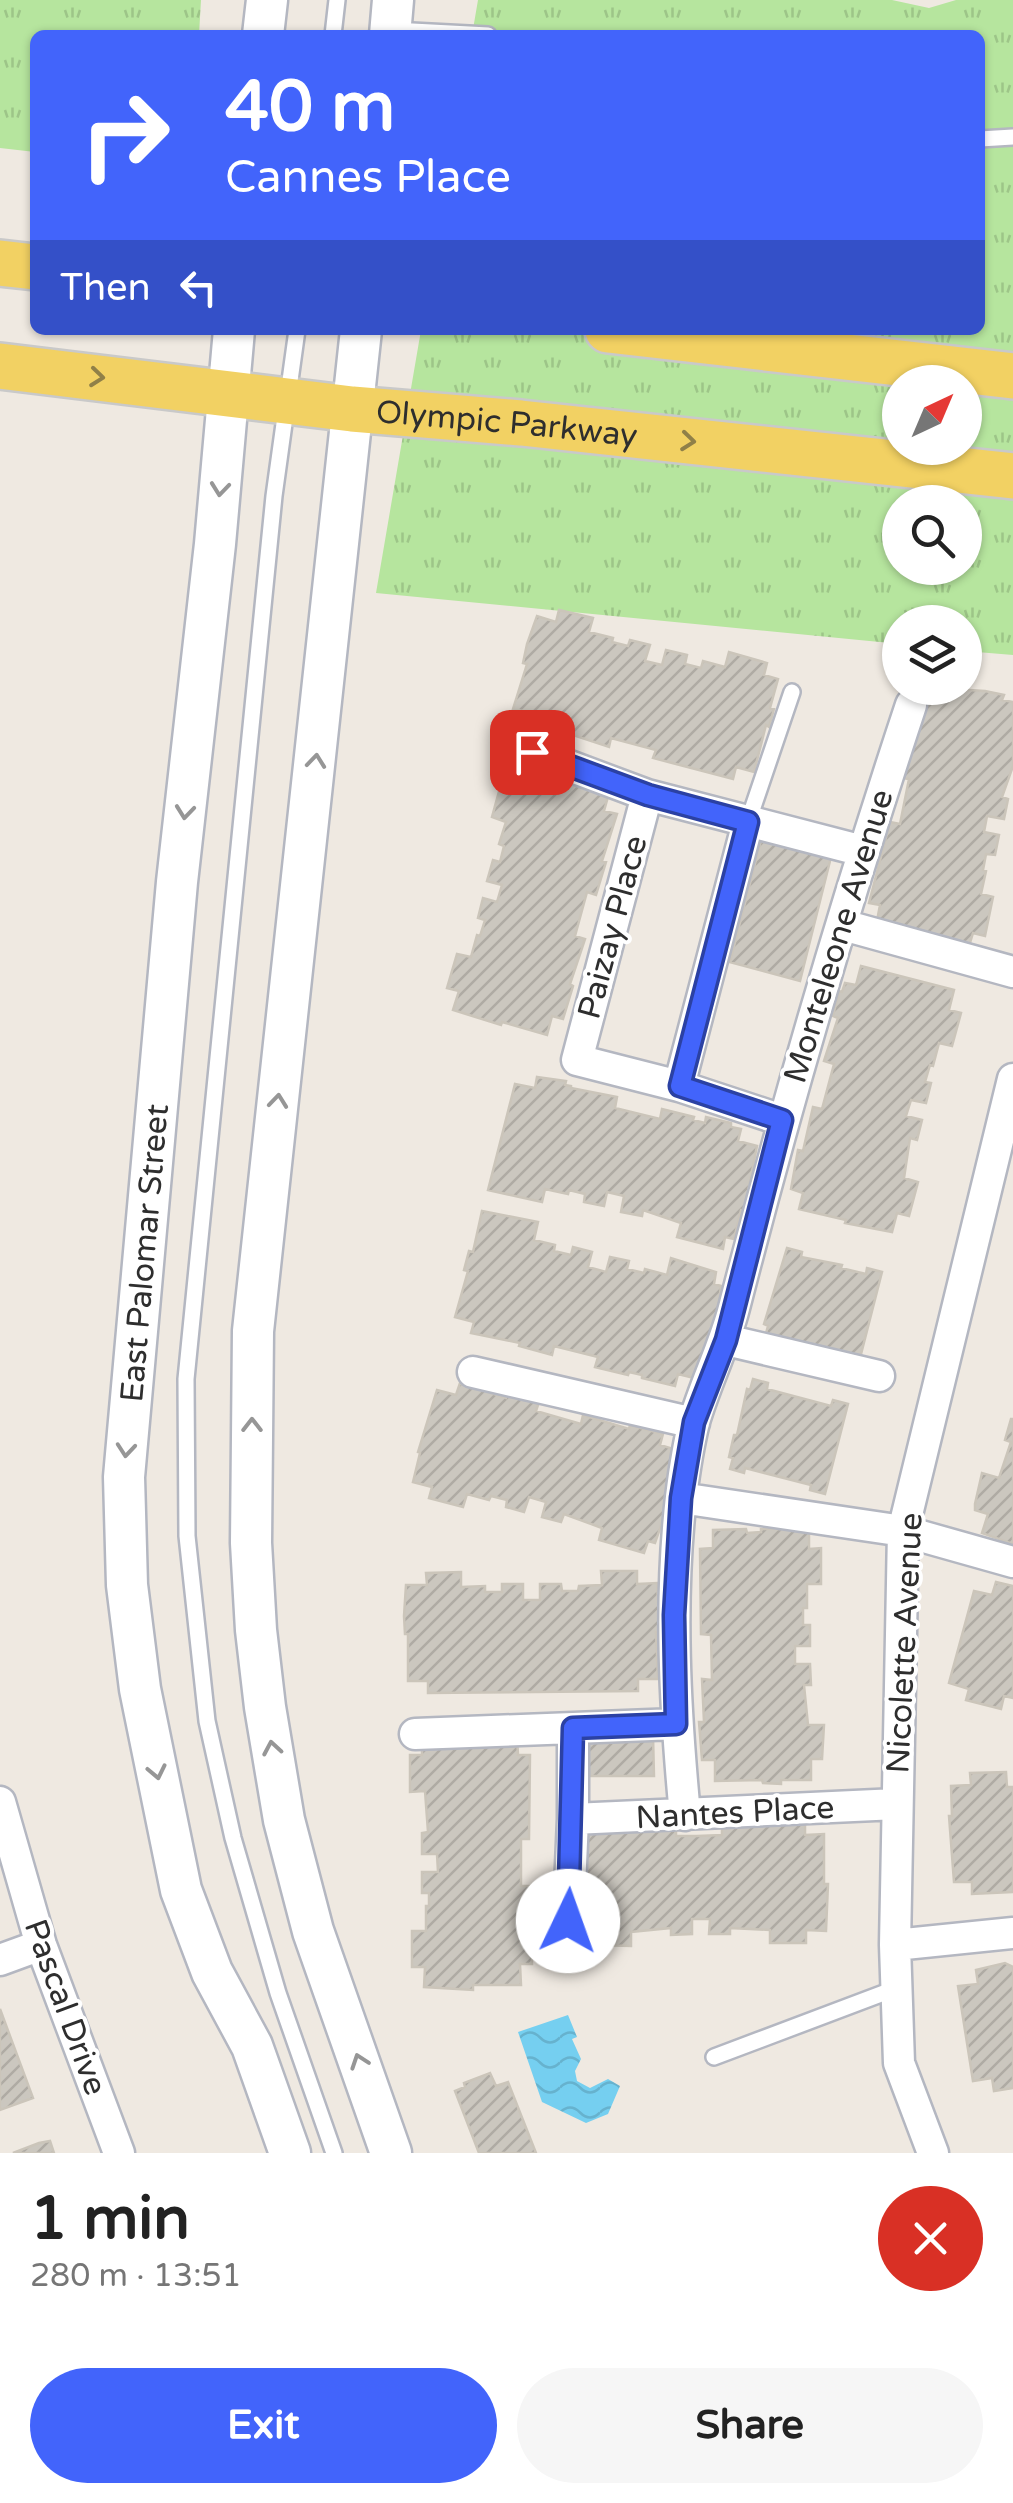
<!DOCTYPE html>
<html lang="en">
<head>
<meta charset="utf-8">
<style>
	body { margin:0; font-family:"Varela Round",sans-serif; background:#f6f6f6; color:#222; height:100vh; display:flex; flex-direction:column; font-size:38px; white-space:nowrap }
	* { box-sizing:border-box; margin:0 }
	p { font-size:32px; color:#767676 }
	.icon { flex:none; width:55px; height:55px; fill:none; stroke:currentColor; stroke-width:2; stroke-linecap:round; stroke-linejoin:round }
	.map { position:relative; height:2153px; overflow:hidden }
	.panel { display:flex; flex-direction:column; background:#fff; flex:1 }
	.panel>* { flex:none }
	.banner { position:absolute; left:30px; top:30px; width:955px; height:305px; border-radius:15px; box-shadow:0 2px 8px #0004; background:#4264fb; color:#fff; overflow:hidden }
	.needle { width:65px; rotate:44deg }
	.controls { position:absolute; left:882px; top:365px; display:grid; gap:20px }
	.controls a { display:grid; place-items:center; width:100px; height:100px; border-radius:50%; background:#fff; box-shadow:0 2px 8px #0004; font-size:50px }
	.pin { position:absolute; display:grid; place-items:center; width:85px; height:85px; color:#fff; margin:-42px; border-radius:20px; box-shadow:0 5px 15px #0006 }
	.me { position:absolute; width:110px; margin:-55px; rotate:3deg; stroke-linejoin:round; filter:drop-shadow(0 0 8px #0008) }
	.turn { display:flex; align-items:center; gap:35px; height:210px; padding:0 30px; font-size:45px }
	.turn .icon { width:130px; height:130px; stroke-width:2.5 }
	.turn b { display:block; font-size:70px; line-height:85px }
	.then { display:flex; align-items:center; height:95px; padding:0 30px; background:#0003; gap:20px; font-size:38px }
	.round { display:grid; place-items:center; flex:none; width:105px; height:105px; border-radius:52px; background:#f6f6f6 }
	.summary { display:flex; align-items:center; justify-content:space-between; height:170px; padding:0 30px }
	h1 { font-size:60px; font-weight:700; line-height:75px }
	.cta { display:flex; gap:20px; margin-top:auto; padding:20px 30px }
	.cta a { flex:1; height:115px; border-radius:60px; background:#4264fb; color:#fff; font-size:40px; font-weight:700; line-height:115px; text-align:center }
	.cta a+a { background:#f6f6f6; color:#222 }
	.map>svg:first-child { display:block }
	.grass { fill:url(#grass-tufts); fill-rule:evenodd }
	.water { fill:url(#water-waves) }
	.building { fill:url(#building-hatch); stroke:#cbc5ba; stroke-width:2.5 }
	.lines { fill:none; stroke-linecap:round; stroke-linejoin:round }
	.lane-casing { stroke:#b4b7c1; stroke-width:20 }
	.street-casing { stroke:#b4b7c1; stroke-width:35 }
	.secondary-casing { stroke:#b4b7c1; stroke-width:45 }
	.primary-casing { stroke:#c9c9c9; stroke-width:50 }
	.lane { stroke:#fff; stroke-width:15 }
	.street { stroke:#fff; stroke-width:30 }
	.secondary { stroke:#fff; stroke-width:40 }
	.primary { stroke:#f2d163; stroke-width:45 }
	.oneway { stroke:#908048 }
	.oneway2 { stroke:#969696 }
	.route-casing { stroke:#2b41a3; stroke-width:25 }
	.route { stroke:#4264fb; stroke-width:18 }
	.labels { text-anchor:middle; stroke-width:8; stroke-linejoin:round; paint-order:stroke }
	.street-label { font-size:32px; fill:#2e2e2e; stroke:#fff }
</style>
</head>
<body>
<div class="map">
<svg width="1013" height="2153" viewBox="0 0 1013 2153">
	<defs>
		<pattern id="grass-tufts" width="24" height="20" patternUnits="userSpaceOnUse" patternTransform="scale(2.5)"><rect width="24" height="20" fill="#b6e59e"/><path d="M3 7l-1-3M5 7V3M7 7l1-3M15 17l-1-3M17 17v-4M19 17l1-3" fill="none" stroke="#9dc588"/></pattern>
		<pattern id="water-waves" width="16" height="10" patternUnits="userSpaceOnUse" patternTransform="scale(2.5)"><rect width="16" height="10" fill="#75cff0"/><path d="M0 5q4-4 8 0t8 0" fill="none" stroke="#66b2ce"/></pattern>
		<pattern id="building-hatch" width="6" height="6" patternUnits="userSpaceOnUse" patternTransform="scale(2.5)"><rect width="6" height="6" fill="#cbc7bf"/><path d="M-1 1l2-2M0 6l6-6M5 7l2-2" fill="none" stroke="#afaba4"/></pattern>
	</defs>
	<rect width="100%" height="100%" fill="#efe9e1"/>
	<!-- grass -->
	<path class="grass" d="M0 0H201L199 35H35V152L0 148Z
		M478 0H892L929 8 956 0H1013V655L965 651V622H900V644L376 593 421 330H980V35H472ZM900 382H965V448H900ZM900 502H965V568H900Z"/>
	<!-- water -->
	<path class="water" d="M568 2015 577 2037 572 2039 581 2059 575 2071 577 2081 590 2088 608 2079 620 2086 608 2114 586 2123 542 2102 518 2032Z"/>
	<!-- building -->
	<path class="building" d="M559 610 593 618 589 632 613 638 612 642 628 646 630 640 650 645 645 661 662 665 666 650 687 655 685 664 701 668 703 661 725 667 729 652 767 663 764 675 778 679 770 708 774 709 769 727 766 725 754 772 736 767 733 779 653 758 656 750 611 738 609 747 564 732 563 735 523 724 527 712 513 709 527 664 523 663 527 644 537 616 556 622Z
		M937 688 985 691 1004 695 1002 700 1013 702V766L1002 797 1008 799 1004 819 987 816 984 832 999 835 995 855 986 854 983 870 986 871 981 894 993 897 985 936 973 933 969 946 876 926 880 905 869 903 890 822 900 824 909 779 902 778 921 694 935 697Z
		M518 768 609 793 604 811 617 814 602 861 606 862 596 895 587 892 575 936 585 939 570 984 573 986 563 1019 552 1016 547 1035 502 1022 501 1025 453 1010 459 991 447 988 457 954 471 957 477 935 480 936 485 920 478 918 483 898 497 902 502 885 487 881 493 860 500 862 504 846 499 844 506 822 492 817 501 784 513 788Z
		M761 840 831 857 800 981 730 962Z
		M861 966 954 990 949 1010 961 1013 952 1046 939 1043 933 1066 930 1065 925 1082 931 1083 926 1103 911 1100 906 1116 922 1120 917 1140 910 1138 904 1178 918 1182 909 1216 897 1213 892 1232 845 1223 846 1220 799 1209 803 1193 791 1189 798 1150 803 1151 813 1107 822 1109 834 1064 824 1061 838 1018 833 1016 839 991 842 992 845 983 856 985Z
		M537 1077 566 1081 565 1085 571 1086V1088L617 1097 615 1108 660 1119 662 1109 694 1117 693 1120 705 1123 706 1117 731 1123V1127L741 1129 738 1141 757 1146 744 1211 741 1210 734 1239 725 1237 723 1249 677 1237 681 1223 643 1210 642 1216 621 1212 624 1196 607 1192 604 1206 584 1202 585 1194 569 1190 568 1194 545 1189 542 1202 488 1190 515 1084 535 1088Z
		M482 1211 538 1222 534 1240 555 1245 554 1251 571 1255 573 1247 592 1252 588 1267 606 1272 610 1257 629 1261 627 1269 644 1273 645 1269 667 1275 671 1258 716 1272 714 1284 721 1286 717 1317 712 1334H709L698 1379 678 1374 675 1386 642 1378V1375L629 1372 628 1375 595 1367 598 1357 554 1346 552 1355 519 1346 520 1343 471 1333 474 1322 455 1317 468 1271 464 1270 469 1251 473 1252Z
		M787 1248 802 1252 801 1257 842 1265 841 1268 866 1274 867 1268 882 1272 859 1362 845 1353 780 1336 779 1341 765 1337 768 1326 764 1324Z
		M753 1379 768 1383 767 1389 831 1406 833 1400 848 1404 825 1494 810 1490 811 1485 745 1468 744 1473 730 1469 733 1458 729 1457 734 1435H737L747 1389 750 1390Z
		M460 1383 506 1398 507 1394 539 1402 536 1411 581 1424 583 1415 629 1429 630 1425 663 1434 660 1445 680 1451 666 1498 670 1499 655 1543 648 1541 644 1553 599 1540 602 1528 564 1514 561 1522 542 1517 546 1502 529 1497 524 1512 506 1507 507 1500 491 1496 489 1500 467 1494 463 1507 429 1498 432 1487 413 1482 420 1453 418 1452 437 1390 456 1395Z
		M1011 1419H1013V1544L982 1533 988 1514 975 1510V1504L982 1473 999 1478 1011 1442 1005 1440Z
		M746 1529 747 1533 761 1532V1529H809V1549L821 1548V1584H807V1608H803V1625H810V1646H795V1664H810L811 1685H804L808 1725H824L822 1759H811V1780H781V1784L763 1783 762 1780 715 1781V1760H702L699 1722H704L702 1679 712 1680 711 1635 701 1634 700 1549 713 1548V1530Z
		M601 1571H637V1584L657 1583 660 1632H656L658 1679H638V1691L428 1693V1681H408V1634H405L404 1616 406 1585H427L426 1573 461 1572V1587L485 1586V1592H502V1584H523V1600H540V1584H561L562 1591H578L579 1586 602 1585Z
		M996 1582 1013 1586V1698L1004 1696 1001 1709 966 1700 969 1689 949 1683 974 1591 992 1595Z
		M578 1735H653L654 1776H579Z
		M422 1736H517L518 1755H530L529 1839H521V1886H531L532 1964H520L521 1985H473V1990L424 1987 425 1967H412V1931H426V1906H429V1893H422V1872H438L437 1854H422V1833L428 1832 425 1791 410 1792V1755H422Z
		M1006 1772 1007 1787H1013V1892L972 1894V1882H954L949 1816H952L951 1786 971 1785 970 1773Z
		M805 1821V1835L824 1834V1884H828L826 1931 806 1930V1943H770V1930L730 1928V1934H709L710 1919H692V1934L671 1935V1928L631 1932V1946L594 1945V1934H575L574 1837H589L588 1823 676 1826V1836H697L722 1835V1824Z
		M1005 1963 1013 1967V2088L994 2091 992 2078 973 2081 958 1986 978 1984 976 1970Z
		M0 2009 33 2098 0 2110Z
		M490 2073 496 2086 508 2082 536 2153H479L455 2091 465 2087 464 2083Z
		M50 2141 54 2153H13L39 2143Z"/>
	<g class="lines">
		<!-- lane casing -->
		<g class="lane-casing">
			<path id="lane" d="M393 30 488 35
				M333 35 337 0
				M980 139 1013 137
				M297 330 274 496 186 1379 187 1536 207 1721 233 1838 278 1993 334 2153
				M748 822 792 692
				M714 2057 897 1988"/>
		</g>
		<!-- street casing -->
		<g class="street-casing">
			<path id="street" d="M532 752 647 795 863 851
				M647 795 577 1060 679 1086 782 1120
				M843 925 1013 972
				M679 1086 748 822
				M726 1340 879 1376
				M473 1372 694 1423
				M681 1498 903 1531 1013 1562
				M415 1734 677 1724
				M0 1802 41 1945 119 2153
				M685 1815C675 1709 669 1603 681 1497 684 1473 688 1446 694 1422 705 1384 724 1347 734 1308 786 1105 845 904 911 705
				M573 1819 897 1804
				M895 1945 1013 1933
				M567 1955 573 1819V1728
				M0 1960 41 1945
				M933 2153 899 2063 895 1945 903 1531 1013 1079"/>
		</g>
		<!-- secondary casing -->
		<g class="secondary-casing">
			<path id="secondary" d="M263 35 267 0
				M390 35 393 0
				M234 330 215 544 177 882 124 1477 127 1585 140 1689 181 1890 212 1972 252 2046 290 2153
				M361 330 253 1331 251 1543 256 1630 265 1707 284 1820 313 1931 391 2153"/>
		</g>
		<!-- primary casing -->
		<g class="primary-casing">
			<g id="primary">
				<path d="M0 263 35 267"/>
				<path d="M608 330 1013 376"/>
				<path id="s1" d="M0 366 352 409 521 423 1013 476"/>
			</g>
		</g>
		<!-- lane -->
		<use href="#lane" class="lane"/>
		<!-- street -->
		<use href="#street" class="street"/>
		<!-- secondary -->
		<use href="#secondary" class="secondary"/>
		<!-- primary -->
		<use href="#primary" class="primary"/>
	</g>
	<!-- one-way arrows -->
	<defs><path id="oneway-chevron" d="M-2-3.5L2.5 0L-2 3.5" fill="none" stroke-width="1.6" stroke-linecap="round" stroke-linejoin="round" transform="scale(2.5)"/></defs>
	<g class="oneway">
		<use href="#oneway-chevron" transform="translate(97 377) rotate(6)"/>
		<use href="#oneway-chevron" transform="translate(688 441) rotate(6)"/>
	</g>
	<g class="oneway2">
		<use href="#oneway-chevron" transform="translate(220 489) rotate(96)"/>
		<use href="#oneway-chevron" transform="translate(316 761) rotate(-84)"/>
		<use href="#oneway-chevron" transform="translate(185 812) rotate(96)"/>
		<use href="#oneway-chevron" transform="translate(278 1101) rotate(-84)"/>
		<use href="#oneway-chevron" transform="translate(252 1425) rotate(-90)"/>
		<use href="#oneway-chevron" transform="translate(126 1450) rotate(95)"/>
		<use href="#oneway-chevron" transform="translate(272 1748) rotate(-100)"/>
		<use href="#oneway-chevron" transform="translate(157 1772) rotate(78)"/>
		<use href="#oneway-chevron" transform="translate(359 2061) rotate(-109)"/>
	</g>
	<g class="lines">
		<!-- route casing -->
		<g class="route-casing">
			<path id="route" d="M532 752 648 795 748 822 680 1086 782 1120 726 1340 694 1422 681 1498 674 1615 676 1724 573 1728 568 1921"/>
		</g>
		<!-- route -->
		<use href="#route" class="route"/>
	</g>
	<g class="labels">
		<!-- street labels -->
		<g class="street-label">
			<text dy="11" stroke="none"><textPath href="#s1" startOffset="510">Olympic Parkway</textPath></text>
			<text transform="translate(612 927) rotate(-75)" y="11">Paizay Place</text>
			<text transform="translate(838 936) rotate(-73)" y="11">Monteleone Avenue</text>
			<text transform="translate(144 1253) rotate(-85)" y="11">East Palomar Street</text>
			<text transform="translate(904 1643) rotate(-87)" y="11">Nicolette Avenue</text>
			<text transform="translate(735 1812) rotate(-3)" y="11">Nantes Place</text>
			<text transform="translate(66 2007) rotate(70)" y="11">Pascal Drive</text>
		</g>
	</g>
</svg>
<div class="controls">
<a><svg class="needle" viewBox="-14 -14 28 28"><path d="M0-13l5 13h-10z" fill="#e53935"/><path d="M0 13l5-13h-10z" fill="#767676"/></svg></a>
<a><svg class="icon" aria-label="search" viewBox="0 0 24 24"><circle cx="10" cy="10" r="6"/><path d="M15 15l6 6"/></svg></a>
<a><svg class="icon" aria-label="layers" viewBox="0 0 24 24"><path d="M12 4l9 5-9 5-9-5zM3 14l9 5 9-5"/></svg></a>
</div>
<div class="pin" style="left:532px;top:752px;background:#d93025"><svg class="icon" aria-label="arrive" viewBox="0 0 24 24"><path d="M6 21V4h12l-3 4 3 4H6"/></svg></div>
<svg class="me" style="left:568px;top:1921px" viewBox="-20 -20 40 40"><circle r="19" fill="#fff"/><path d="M0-13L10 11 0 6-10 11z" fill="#4264fb"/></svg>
<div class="banner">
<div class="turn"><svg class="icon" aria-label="right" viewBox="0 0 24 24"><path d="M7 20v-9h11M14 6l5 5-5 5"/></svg><div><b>40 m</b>Cannes Place</div></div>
<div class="then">Then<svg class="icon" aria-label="left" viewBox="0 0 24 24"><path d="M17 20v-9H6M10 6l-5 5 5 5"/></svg></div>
</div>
</div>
<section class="panel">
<div class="summary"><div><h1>1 min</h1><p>280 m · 13:51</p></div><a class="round" style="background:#d93025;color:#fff"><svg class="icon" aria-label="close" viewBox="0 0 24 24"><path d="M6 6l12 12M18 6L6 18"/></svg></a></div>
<div class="cta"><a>Exit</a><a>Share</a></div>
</section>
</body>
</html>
